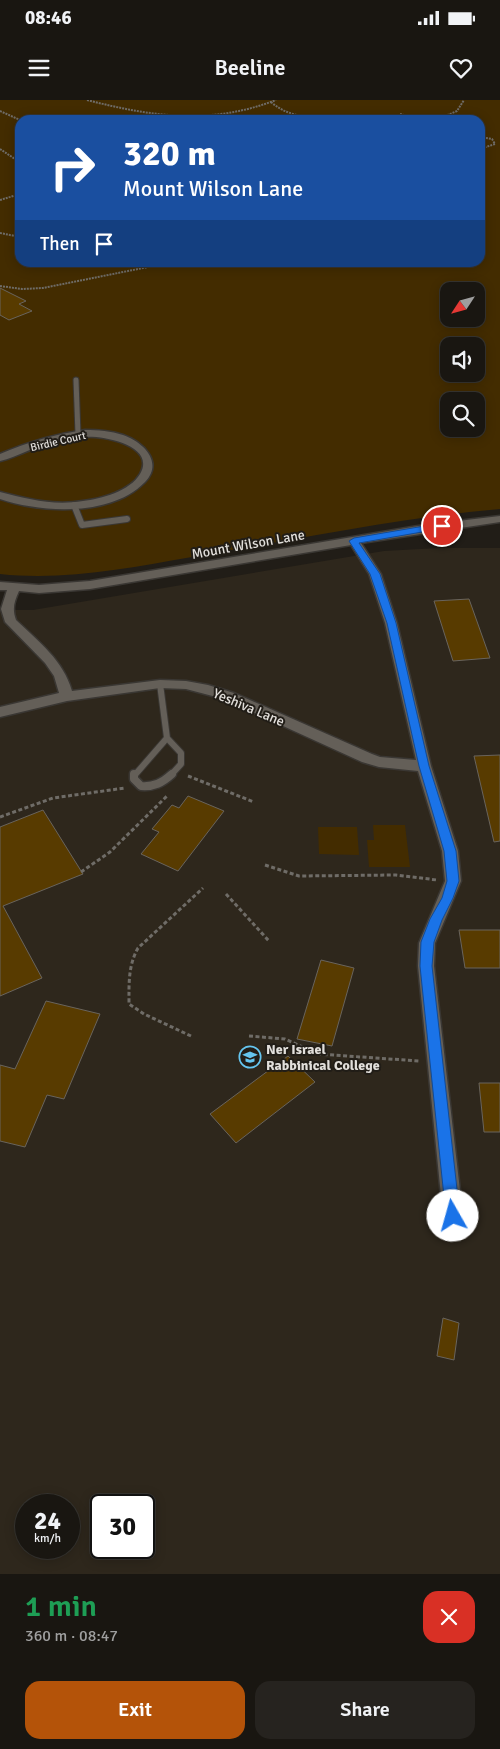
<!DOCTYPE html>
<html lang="en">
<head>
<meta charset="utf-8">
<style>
	body { margin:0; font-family:Signika,sans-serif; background:#26231f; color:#f1f3f6; height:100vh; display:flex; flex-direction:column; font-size:19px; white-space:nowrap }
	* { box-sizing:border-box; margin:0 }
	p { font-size:16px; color:#9f9f9f }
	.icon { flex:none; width:28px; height:28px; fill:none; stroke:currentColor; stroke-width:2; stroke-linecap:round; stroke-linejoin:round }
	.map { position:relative; height:1474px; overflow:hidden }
	.drawer { display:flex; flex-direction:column; background:#191611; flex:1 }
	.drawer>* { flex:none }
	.guide { position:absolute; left:15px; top:15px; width:470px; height:152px; border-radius:15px; box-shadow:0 2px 12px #0003,0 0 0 1px #373531; background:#1a4fa0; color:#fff; overflow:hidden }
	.needle { width:32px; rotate:234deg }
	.controls { position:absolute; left:440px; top:182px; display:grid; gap:10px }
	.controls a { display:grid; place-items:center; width:45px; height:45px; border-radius:10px; background:#191611; box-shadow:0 2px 12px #0003,0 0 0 1px #373531; font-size:25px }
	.speed { position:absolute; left:15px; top:1394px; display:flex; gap:10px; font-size:25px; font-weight:700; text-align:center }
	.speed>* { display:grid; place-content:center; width:65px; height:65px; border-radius:50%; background:#191611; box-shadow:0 2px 12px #0003,0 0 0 1px #373531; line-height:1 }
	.speed small { font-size:12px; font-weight:400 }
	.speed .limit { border:2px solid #111; border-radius:8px; background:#fff; color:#111 }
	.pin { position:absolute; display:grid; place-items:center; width:42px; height:42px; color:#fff; margin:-21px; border:2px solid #fff; border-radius:50%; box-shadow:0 1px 5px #0007 }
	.me { position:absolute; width:55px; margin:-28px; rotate:353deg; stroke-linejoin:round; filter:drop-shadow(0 0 4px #0008) }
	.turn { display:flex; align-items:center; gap:18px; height:105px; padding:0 25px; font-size:22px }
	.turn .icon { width:65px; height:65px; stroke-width:2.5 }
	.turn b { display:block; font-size:35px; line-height:42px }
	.then { display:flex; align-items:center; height:48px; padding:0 25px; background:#0003; gap:10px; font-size:19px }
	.round { display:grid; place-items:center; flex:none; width:52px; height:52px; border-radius:15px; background:#26231f }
	.head { display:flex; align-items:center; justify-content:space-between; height:85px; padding:0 25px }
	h1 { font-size:30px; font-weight:600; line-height:38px; color:#1e9e55 }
	.button { display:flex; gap:10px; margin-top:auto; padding:10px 25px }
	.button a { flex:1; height:58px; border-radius:15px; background:#b45309; color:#fff; font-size:20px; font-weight:600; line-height:58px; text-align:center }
	.button a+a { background:#26231f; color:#f1f3f6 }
	.status { display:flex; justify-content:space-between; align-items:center; height:35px; padding:0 25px; background:#191611; direction:ltr }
	.status svg { height:14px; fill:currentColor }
	header { display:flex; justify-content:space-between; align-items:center; height:65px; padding:0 25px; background:#191611; font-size:22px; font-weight:600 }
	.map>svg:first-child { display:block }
	.built { fill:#2e271c; fill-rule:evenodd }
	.green { fill:#432c00; fill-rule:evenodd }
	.building { fill:#583b00; stroke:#69645d }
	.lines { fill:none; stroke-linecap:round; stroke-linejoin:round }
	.lane-far2-casing { stroke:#3a3733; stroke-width:7 }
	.lane-far1-casing { stroke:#3a3733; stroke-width:8 }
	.lane-casing { stroke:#3a3733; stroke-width:11 }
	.street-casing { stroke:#3a3733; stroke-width:3 }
	.path-far1 { stroke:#6f6c67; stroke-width:2; stroke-dasharray:2 1; stroke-linecap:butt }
	.path { stroke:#6f6c67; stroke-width:3; stroke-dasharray:4 2.5; stroke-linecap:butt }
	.lane-far2 { stroke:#645f58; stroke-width:5 }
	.lane-far1 { stroke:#645f58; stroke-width:6 }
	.lane { stroke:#645f58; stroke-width:8 }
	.street { fill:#645f58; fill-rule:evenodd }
	.route { fill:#1a73e8; stroke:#114b97 }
	.labels { text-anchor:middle; stroke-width:4; stroke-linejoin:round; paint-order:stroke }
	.far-street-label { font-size:11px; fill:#e2dfdb; stroke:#211d17 }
	.street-label { font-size:14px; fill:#e2dfdb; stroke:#211d17 }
	.poi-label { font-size:14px; font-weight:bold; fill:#e2dfdb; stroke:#211d17; text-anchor:start }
</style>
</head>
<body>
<div class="status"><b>08:46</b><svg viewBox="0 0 49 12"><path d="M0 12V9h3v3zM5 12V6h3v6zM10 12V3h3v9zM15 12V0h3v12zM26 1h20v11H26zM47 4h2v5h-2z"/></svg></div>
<header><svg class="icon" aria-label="menu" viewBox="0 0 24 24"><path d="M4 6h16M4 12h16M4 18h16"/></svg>Beeline<svg class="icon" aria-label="heart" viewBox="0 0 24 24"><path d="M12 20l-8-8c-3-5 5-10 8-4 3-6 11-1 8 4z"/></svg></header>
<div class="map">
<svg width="500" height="1474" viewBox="0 0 500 1474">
	<rect width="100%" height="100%" fill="#211d17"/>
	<!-- built -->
	<path class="built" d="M439 448H500V1474H0V510H33L384 451ZM26 1405H69V1448H26ZM101 1405H144V1448H101Z"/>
	<!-- green -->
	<path class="green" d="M0 0H500V409C397 418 294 440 192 457 129 468 64 481 0 474ZM20 20H480V162H20ZM449 191H476V219H449ZM449 246H476V274H449ZM449 301H476V329H449Z
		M373 725H405L410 767H369L367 740H374Z
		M318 727H357L359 755 319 754Z"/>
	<!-- building -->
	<path class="building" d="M0 188 26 201 19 204 32 211 9 220 0 215Z
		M469 499 490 558 453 561 434 501Z
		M500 655V741L494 742 474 656Z
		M188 696 224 711 178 771 141 754 159 732 152 729 172 705 179 708Z
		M43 710 83 774 3 806 42 878 0 896V727Z
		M459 830H500V868H465Z
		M321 860 354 868 332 946 297 939Z
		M46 901 100 914 64 999 47 995 25 1047 0 1041V965L15 969Z
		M288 956 315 982 236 1043 210 1014Z
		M479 983H500V1032H484Z
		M443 1218 459 1223 454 1260 437 1256Z"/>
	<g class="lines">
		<!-- lane-far2 casing -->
		<g class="lane-far2-casing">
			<path id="lane-far2" d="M76 280 78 334"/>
		</g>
		<!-- lane-far1 casing -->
		<g class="lane-far1-casing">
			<path id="lane-far1" d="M74 405 82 425 127 419
				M160 584 167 638
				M167 638 181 653V664L170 676
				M134 676 167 638"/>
		</g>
		<!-- lane casing -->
		<g class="lane-casing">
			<path id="lane" d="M134 674V679L141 686C154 687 162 683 172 674"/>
		</g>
		<!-- street casing -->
		<g class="street-casing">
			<path id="street" d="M85 330C98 330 111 331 123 335 143 342 164 362 145 382 111 417 42 413 0 399V392C28 399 53 406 83 401 101 399 130 391 140 374 157 345 101 335 84 337 63 338 44 344 25 352 17 355 9 359 0 361V354C28 342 55 334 85 330Z
				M500 416V422L361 443 381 474 397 523 431 666 458 751 461 781 435 843 434 866 463 1116 460 1122 453 1125 446 1122 443 1116 418 866 419 843 445 781 442 751 418 671 379 667 362 662 224 599 186 589 160 588 67 601 0 617V607L59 593 54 576 45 563 5 522 1 509 7 490H0V482L39 485 90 481 424 425ZM351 445 369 474 385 523 416 660 380 657 372 654 234 593 208 585 186 581 160 580 72 591C63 560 39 542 16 520 12 509 14 502 19 491L39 493 90 489Z"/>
		</g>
		<!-- path-far1 -->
		<path class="path-far1" d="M87 0C153 17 211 25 276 0
			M271 2C289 18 314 18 337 20
			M0 11 20 20
			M400 14 422 20
			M436 20 457 11 464 0
			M480 37 492 39 495 44 480 49
			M0 49 15 59 20 65
			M0 100 20 94
			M0 133 20 137
			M0 186 22 189 43 188 173 162"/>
		<!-- path -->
		<path class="path" d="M188 676 254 702
			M0 717 53 698 125 688
			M265 765 299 776 396 775 437 780
			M81 772 110 752 167 696
			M226 794 269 841
			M191 936 144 914 129 904C129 884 128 866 138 848L203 788
			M249 936 285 939 318 954 419 961"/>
		<!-- lane-far2 -->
		<use href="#lane-far2" class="lane-far2"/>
		<!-- lane-far1 -->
		<use href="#lane-far1" class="lane-far1"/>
		<!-- lane -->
		<use href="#lane" class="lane"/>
		<!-- street -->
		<use href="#street" class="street"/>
	</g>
	<!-- route -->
	<path class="route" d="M442 423 445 424V428L359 443 380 474 396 523 429 666 456 751 459 781 453 798 442 820 434 842 432 866 460 1116 458 1121 453 1123 448 1121 446 1116 420 866 421 842 430 819 442 798 447 781 444 751 419 666 387 523 370 474 349 441 354 438Z"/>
	<!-- icons -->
	<defs>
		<g id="university-ring" transform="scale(1.125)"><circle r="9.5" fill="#211d17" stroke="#65c5ef" stroke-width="1.5"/><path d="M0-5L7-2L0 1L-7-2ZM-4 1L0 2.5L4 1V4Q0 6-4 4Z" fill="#65c5ef"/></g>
	</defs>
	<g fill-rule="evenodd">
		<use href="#university-ring" x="250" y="957"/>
	</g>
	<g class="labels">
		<!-- far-street labels -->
		<g class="far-street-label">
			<text transform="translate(58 341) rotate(-13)" y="4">Birdie Court</text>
		</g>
		<!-- street labels -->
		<g class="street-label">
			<text transform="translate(248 444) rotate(-10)" y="5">Mount Wilson Lane</text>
			<text transform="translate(249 607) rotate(23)" y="5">Yeshiva Lane</text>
		</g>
		<!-- poi labels -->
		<g class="poi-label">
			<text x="266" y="954">Ner Israel<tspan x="266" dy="16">Rabbinical College</tspan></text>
		</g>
	</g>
</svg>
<div class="controls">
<a><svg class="needle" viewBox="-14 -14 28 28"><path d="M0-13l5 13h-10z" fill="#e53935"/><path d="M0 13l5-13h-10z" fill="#9f9f9f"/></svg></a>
<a><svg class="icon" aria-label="sound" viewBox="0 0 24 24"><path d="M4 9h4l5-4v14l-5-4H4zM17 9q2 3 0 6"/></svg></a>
<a><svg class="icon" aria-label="search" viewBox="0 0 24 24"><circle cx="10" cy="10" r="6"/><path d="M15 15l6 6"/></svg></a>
</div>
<div class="speed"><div>24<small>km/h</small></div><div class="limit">30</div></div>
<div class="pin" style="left:442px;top:426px;background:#d93025"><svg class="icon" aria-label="arrive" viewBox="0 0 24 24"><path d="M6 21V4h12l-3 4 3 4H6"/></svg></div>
<svg class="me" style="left:453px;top:1116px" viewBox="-20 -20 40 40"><circle r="19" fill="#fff"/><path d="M0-13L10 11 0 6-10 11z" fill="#1a73e8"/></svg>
<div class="guide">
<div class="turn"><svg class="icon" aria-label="right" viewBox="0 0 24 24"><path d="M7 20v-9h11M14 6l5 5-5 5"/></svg><div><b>320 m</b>Mount Wilson Lane</div></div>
<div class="then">Then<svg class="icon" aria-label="arrive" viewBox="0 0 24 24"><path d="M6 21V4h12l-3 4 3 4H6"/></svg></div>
</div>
</div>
<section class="drawer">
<div class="head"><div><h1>1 min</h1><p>360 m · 08:47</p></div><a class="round" style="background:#d93025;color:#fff"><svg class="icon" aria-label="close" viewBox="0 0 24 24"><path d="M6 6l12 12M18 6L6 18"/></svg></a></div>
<div class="button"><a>Exit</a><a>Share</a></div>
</section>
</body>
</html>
